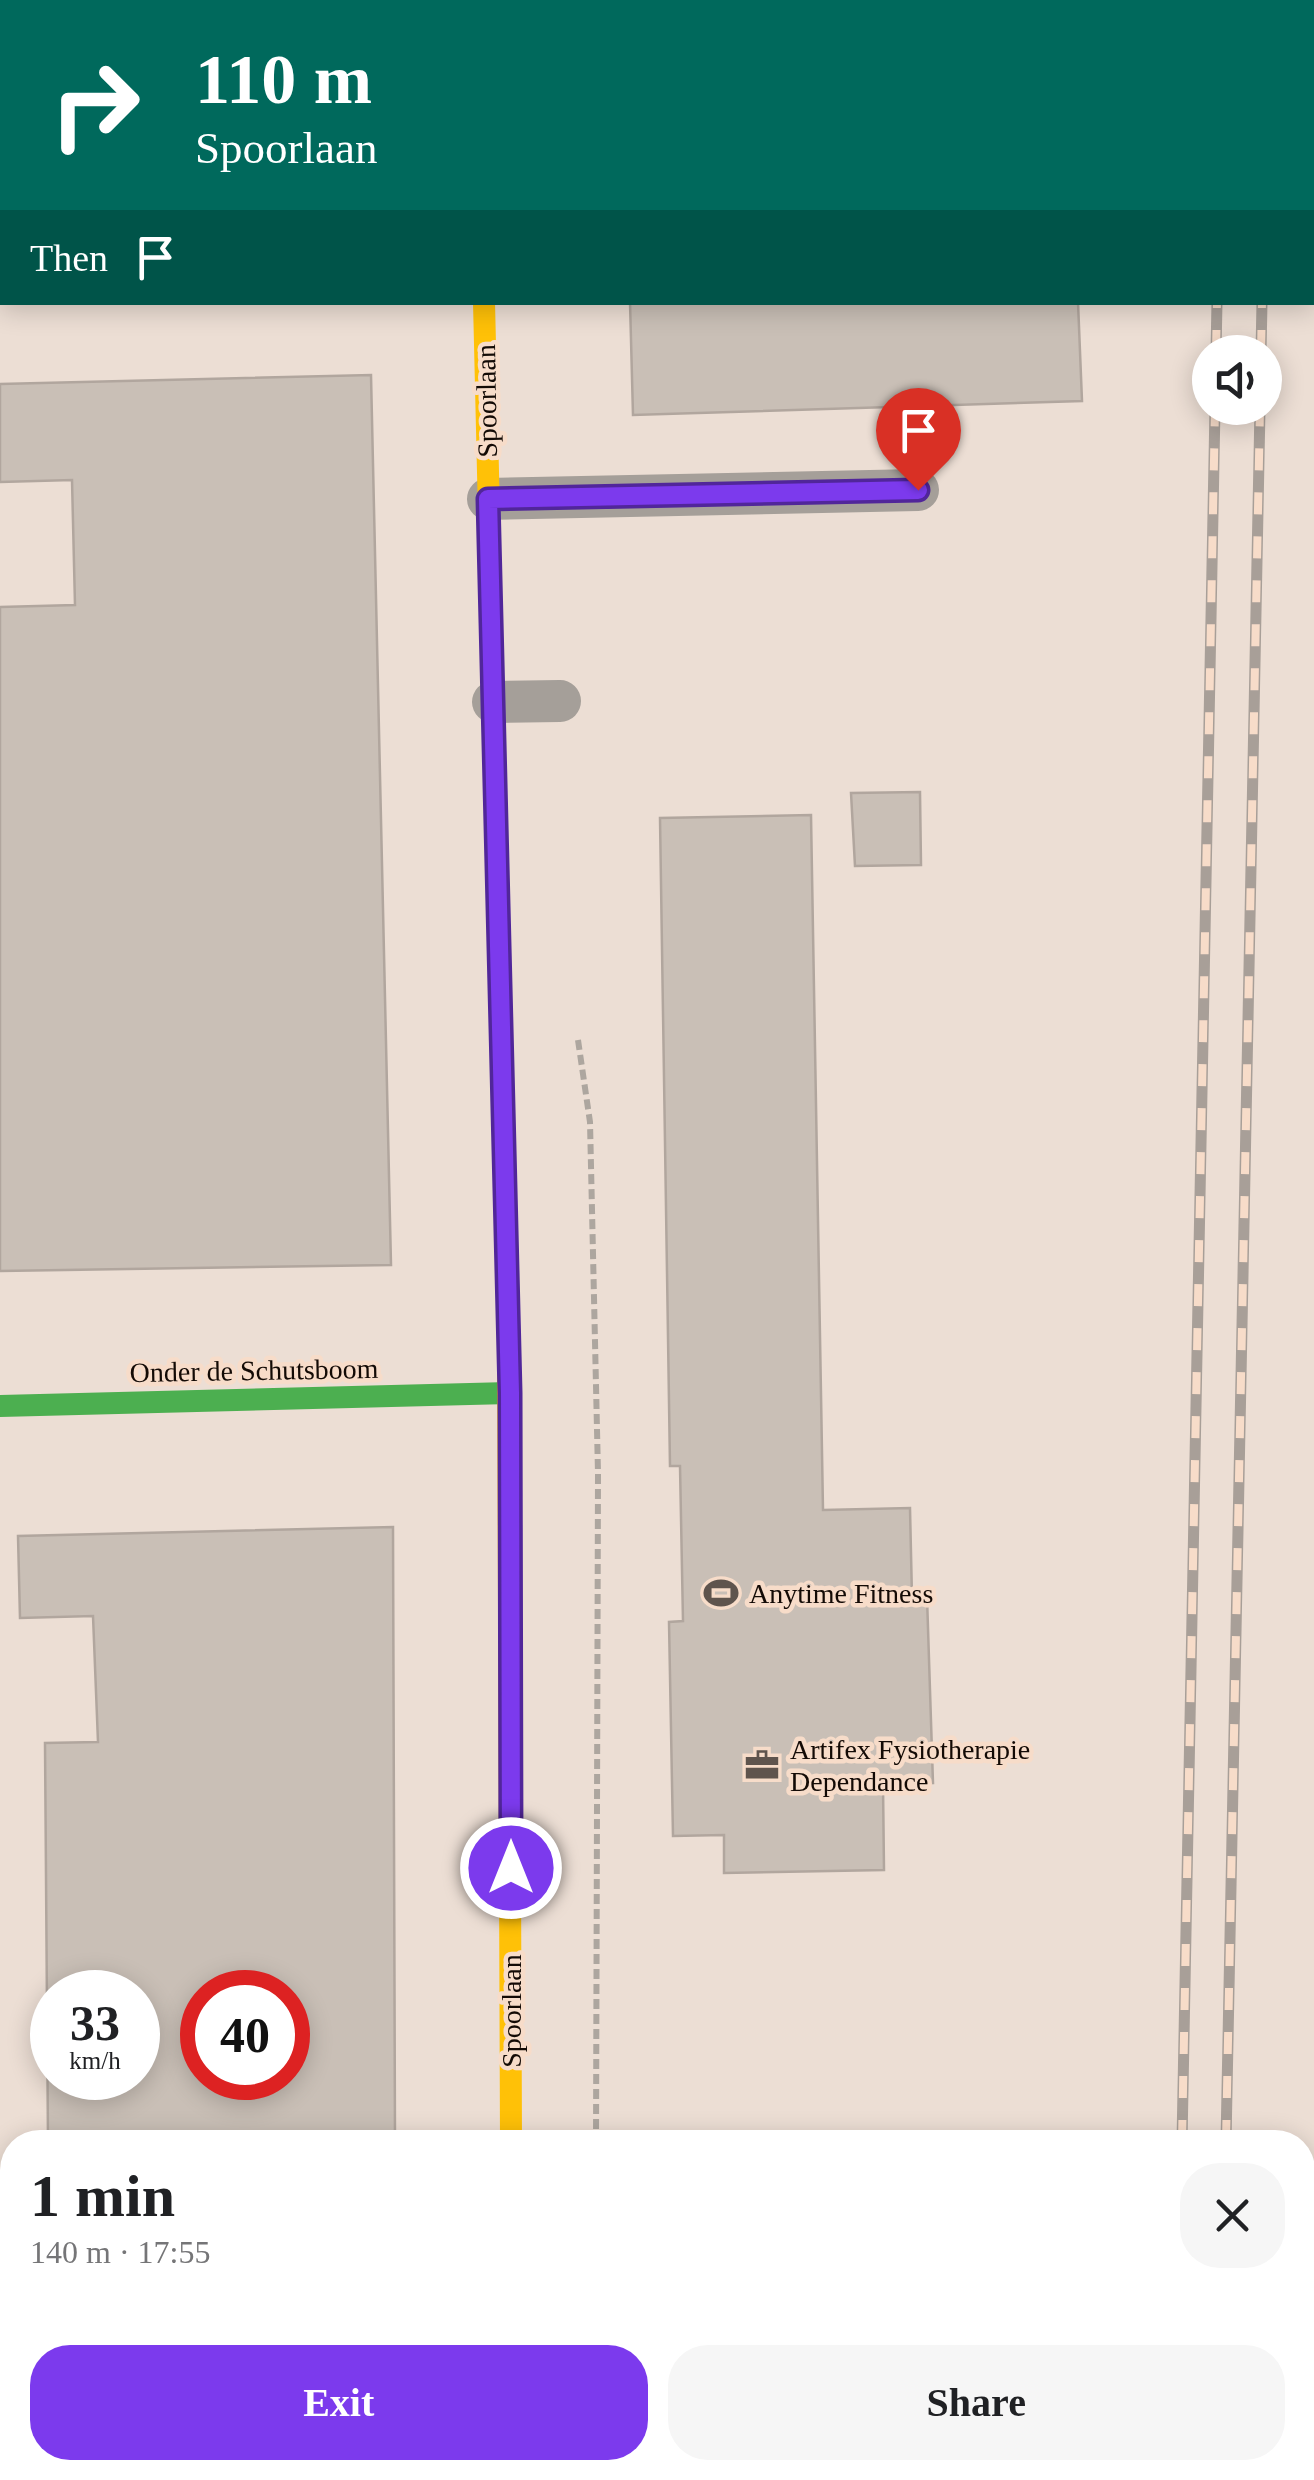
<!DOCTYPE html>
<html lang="en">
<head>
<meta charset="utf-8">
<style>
	body { margin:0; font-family:Georgia,serif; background:#f6f6f6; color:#202124; height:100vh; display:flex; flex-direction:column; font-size:38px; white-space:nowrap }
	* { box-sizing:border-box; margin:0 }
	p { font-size:32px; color:#757577 }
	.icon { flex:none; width:55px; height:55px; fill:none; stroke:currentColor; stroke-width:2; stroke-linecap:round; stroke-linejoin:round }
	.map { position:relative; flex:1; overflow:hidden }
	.details { position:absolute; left:0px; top:2130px; width:1315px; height:350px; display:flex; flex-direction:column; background:#fff; border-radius:40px 40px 0 0; box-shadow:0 5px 25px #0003 }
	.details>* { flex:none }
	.guide { position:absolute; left:0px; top:0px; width:1315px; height:305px; box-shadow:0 5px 25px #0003; background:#00695c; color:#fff; overflow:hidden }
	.tools { position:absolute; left:1192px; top:335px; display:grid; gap:20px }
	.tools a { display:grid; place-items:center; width:90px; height:90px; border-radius:50%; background:#fff; box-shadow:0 5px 25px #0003; font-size:50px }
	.speed { position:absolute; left:30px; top:1970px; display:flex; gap:20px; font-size:50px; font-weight:700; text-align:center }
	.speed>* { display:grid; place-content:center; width:130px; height:130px; border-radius:50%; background:#fff; box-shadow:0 5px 25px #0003; line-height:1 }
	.speed small { font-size:25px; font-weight:400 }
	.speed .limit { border:15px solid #d22; background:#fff; color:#111 }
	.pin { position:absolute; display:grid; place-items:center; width:85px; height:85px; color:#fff; margin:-102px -42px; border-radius:50% 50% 50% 0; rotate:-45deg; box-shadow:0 0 10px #0007 }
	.pin .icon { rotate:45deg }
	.me { position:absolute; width:110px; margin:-55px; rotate:0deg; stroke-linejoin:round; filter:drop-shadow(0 0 8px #0008) }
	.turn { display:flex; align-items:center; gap:35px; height:210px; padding:0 30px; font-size:45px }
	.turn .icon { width:130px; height:130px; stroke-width:2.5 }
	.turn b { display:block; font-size:70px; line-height:85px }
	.then { display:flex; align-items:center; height:95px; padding:0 30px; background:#0003; gap:20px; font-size:38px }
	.round { display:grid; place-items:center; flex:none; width:105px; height:105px; border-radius:40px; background:#f6f6f6 }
	.summary { display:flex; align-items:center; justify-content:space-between; height:170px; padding:0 30px }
	h1 { font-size:60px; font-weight:600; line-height:75px }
	.action { display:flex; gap:20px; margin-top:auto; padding:20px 30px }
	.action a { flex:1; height:115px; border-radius:40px; background:#7c3aed; color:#fff; font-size:40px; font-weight:600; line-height:115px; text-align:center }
	.action a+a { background:#f6f6f6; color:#202124 }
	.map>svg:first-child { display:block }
	.building { fill:#c9bfb6; stroke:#b1a69e; stroke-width:2.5; fill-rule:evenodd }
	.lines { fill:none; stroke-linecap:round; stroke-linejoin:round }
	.path { stroke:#ada69f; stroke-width:6; stroke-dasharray:10 5; stroke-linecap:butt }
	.lane { stroke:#a59f99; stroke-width:42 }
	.street { stroke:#a59f99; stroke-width:55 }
	.fast { stroke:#4caf50; stroke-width:22 }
	.slow { stroke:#ffc107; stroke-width:22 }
	.rail-casing { stroke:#a89f98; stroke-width:11 }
	.rail { stroke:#f7dcc9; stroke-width:8; stroke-dasharray:22; stroke-linecap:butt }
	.route-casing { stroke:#51269a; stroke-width:25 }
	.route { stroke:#7c3aed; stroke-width:18 }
	.labels { text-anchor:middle; stroke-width:9; stroke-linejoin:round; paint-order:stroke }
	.street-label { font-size:28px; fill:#130a05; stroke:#f7dcc9 }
	.poi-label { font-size:28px; fill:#130a05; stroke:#f7dcc9; text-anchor:start }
</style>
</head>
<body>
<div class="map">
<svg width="1314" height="2480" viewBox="0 0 1314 2480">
	<rect width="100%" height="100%" fill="#ecded4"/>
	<!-- building -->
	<path class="building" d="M630 302H1078L1082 401 633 415Z
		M371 375 391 1265 0 1271V607L75 605 72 480 0 482V384Z
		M920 792 921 865 855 866 851 793Z
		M811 815 823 1510 910 1508 912 1598 927 1597 933 1783 883 1784 884 1870 724 1873V1835L673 1836 669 1622 683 1621 680 1466H670L660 818Z
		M393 1527 395 2142H48L45 1743 98 1742 93 1616 20 1618 18 1536ZM52 1992H138V2078H52ZM202 1992H288V2078H202Z"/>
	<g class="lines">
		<!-- path -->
		<path class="path" d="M1313 9V0
			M578 1040 590 1122 598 1473 596 2142
			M662 2468 665 2480
			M851 2480V2468
			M1069 2480 1070 2468"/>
		<!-- lane -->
		<path class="lane" d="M488 499 918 490
			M493 702 560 701"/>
		<!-- street -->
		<path class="street" d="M0 251H2"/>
		<!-- fast -->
		<path class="fast" d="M477 0 478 2
			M494 726 508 1340
			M0 1406 509 1393"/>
		<!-- slow -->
		<path class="slow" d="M484 302 494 726
			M508 1340 511 2142
			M511 2468 513 2480"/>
		<!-- rail casing -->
		<g class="rail-casing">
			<path id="rail" d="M1224 2V0
				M1268 2V0
				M1216 352 1217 302
				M1261 352 1262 302
				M1182 2142 1215 408
				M1226 2142 1260 408
				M1175 2480V2468
				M1219 2480 1220 2468"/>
		</g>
		<!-- rail -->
		<use href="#rail" class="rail"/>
	</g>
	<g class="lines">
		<!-- route casing -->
		<g class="route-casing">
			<path id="route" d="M511 1868 510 1393 488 499 918 490"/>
		</g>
		<!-- route -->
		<use href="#route" class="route"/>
	</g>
	<!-- icons -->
	<defs>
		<g id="stadium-bare" transform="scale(2.7)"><path d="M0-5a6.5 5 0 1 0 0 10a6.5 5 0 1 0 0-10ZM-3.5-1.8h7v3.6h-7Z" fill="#5f544d" stroke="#f7dcc9" stroke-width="2.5" paint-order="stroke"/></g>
		<g id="office-bare" transform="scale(2.7)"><path d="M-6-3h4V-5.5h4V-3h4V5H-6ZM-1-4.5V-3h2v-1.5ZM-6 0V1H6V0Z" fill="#5f544d" stroke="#f7dcc9" stroke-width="2.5" paint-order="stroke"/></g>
	</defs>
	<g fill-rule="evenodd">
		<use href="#stadium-bare" x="721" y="1593"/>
		<use href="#office-bare" x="762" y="1765"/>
	</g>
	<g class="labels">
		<!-- street labels -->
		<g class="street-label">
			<text transform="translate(486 401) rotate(-91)" y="10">Spoorlaan</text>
			<text transform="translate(254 1370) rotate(-1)" y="10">Onder de Schutsboom</text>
			<text transform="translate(511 2011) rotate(-90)" y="10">Spoorlaan</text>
		</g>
		<!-- poi labels -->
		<g class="poi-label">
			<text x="749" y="1603">Anytime Fitness</text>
			<text x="790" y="1759">Artifex Fysiotherapie<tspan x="790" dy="32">Dependance</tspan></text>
		</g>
	</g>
</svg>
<div class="tools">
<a><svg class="icon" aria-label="sound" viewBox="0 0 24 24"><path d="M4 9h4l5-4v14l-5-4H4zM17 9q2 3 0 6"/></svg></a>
</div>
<div class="speed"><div>33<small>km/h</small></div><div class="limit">40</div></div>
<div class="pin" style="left:918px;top:490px;background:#d93025"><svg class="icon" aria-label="arrive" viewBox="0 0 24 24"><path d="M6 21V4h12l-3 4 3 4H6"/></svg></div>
<svg class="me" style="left:511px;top:1868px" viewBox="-20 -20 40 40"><circle r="17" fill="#7c3aed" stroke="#fff" stroke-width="3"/><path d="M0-11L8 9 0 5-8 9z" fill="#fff"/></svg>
<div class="guide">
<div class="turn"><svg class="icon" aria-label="right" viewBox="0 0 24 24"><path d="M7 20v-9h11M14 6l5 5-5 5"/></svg><div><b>110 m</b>Spoorlaan</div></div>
<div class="then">Then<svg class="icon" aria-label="arrive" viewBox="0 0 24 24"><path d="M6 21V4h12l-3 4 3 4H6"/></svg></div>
</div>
<section class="details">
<div class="summary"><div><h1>1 min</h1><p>140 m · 17:55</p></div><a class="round"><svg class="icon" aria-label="close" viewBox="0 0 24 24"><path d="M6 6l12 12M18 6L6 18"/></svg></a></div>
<div class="action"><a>Exit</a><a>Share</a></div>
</section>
</div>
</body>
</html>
